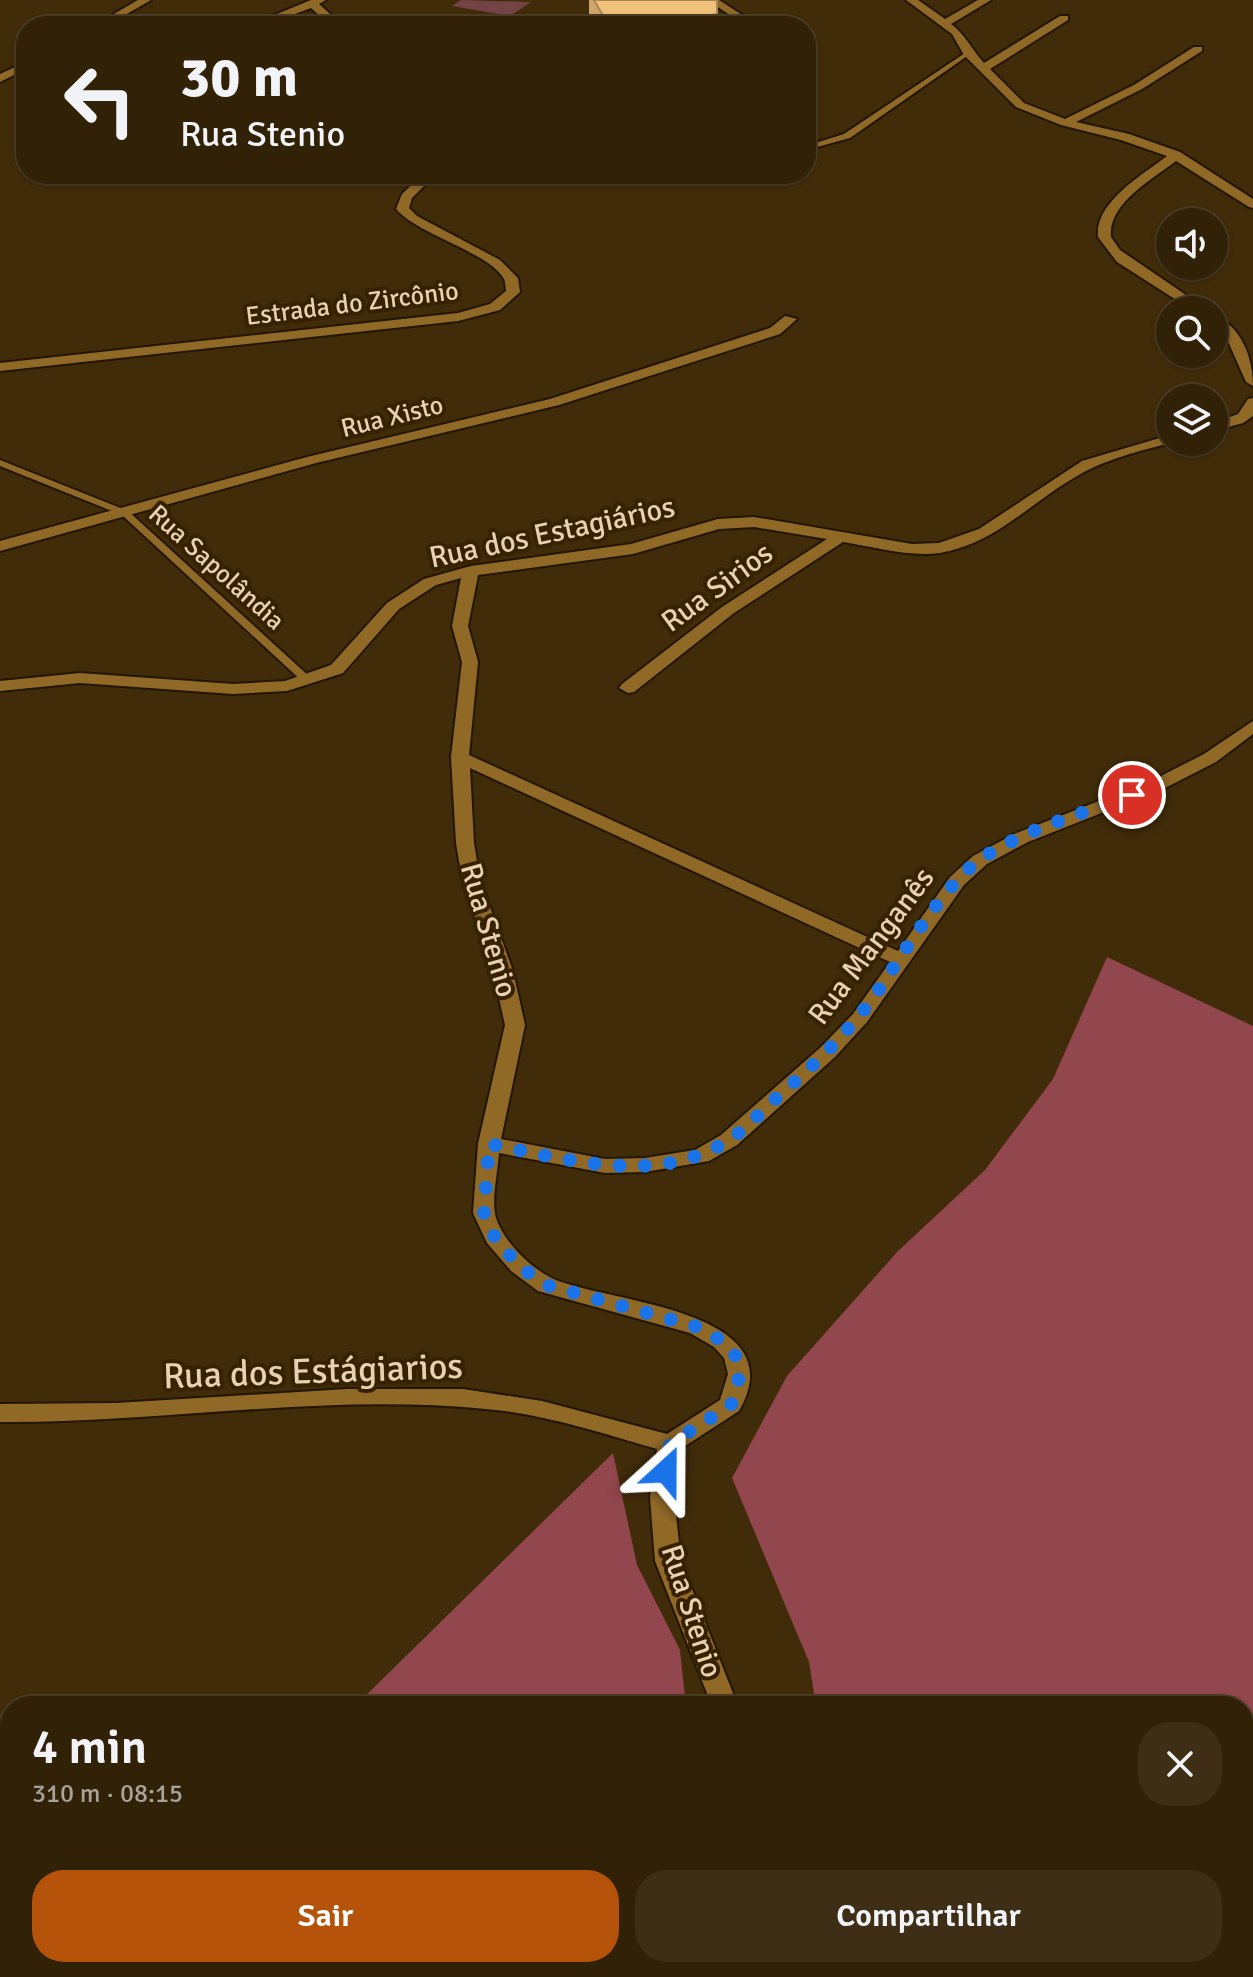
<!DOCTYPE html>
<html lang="pt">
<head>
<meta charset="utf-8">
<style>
	body { margin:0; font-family:Signika,sans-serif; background:#3d2e15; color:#f1f3f6; height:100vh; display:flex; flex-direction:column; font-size:30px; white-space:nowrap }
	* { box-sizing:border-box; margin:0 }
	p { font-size:26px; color:#a8a39b }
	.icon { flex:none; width:44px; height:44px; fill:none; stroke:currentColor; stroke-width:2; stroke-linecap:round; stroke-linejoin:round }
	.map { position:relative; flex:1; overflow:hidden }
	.side { position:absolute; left:0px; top:1696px; width:1254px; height:282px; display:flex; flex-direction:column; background:#312107; border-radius:32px 32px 0 0; box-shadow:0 2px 6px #0004,0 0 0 2px #4c3e28 }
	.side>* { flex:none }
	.guide { position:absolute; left:16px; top:16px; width:800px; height:168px; border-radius:32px; box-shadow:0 2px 6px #0004,0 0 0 2px #4c3e28; background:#312107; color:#f1f3f6; overflow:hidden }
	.controls { position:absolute; left:1156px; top:208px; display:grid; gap:16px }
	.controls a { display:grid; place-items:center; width:72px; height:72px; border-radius:50%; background:#312107; box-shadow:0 2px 6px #0004,0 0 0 2px #4c3e28; font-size:40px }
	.pin { position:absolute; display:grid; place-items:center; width:68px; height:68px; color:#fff; margin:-34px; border:4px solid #fff; border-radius:50%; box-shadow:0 2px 8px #0007 }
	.me { position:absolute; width:88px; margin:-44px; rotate:24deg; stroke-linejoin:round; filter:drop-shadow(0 0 6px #0008) }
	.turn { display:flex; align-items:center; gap:28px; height:168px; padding:0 32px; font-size:36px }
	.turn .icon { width:104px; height:104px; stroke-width:2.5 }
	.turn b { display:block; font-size:56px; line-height:68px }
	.round { display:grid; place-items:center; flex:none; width:84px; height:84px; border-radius:32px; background:#3d2e15 }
	.summary { display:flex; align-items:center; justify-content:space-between; height:136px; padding:0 32px }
	h1 { font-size:48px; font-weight:600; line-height:60px }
	.button { display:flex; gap:16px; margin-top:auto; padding:16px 32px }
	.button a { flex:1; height:92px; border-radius:32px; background:#b45309; color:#fff; font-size:32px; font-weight:600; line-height:92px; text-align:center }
	.button a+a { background:#3d2e15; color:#f1f3f6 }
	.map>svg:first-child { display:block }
	.green { fill:#744346 }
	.forest { fill:#92464d }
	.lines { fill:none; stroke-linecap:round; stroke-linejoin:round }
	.lane-casing { stroke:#231603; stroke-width:4 }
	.street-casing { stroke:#231603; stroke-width:4 }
	.secondary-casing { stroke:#231603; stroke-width:4 }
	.lane { fill:#916927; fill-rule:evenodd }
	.street { fill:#916927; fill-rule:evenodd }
	.secondary { fill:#916927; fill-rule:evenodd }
	.wall { fill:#cea66a }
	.shaded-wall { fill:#a88756 }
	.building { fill:#f0c17b; stroke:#a88756; stroke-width:2 }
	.route { stroke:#1a73e8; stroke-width:14; stroke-dasharray:0 25.2 }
	.labels { text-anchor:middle; stroke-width:8; stroke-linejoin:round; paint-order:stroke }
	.far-street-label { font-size:26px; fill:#e8d1b3; stroke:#372200 }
	.street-label { font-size:30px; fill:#e8d1b3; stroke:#372200 }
	.near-street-label { font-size:36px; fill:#e8d1b3; stroke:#372200 }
</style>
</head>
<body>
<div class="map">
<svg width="1253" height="1977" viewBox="0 0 1253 1977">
	<rect width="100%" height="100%" fill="#412c09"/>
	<!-- green -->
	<path class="green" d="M461 0 531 2 510 16 452 6Z"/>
	<!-- forest -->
	<path class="forest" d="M1107 957 1253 1026V1977H772L774 1968H1244V1706H816L809 1662 732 1478 787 1376 898 1251 985 1170 1053 1079Z
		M613 1453 637 1565 680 1650 686 1706H355Z
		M10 1751V1968H674L671 1977H0V1754Z"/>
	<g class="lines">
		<!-- lane casing -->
		<g class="lane-casing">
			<path id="lane" d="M968 51 971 53 970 54 850 138 806 150V146L844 134Z
				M0 460 128 511 311 678V682H303L122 515 0 466Z"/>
		</g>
		<!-- street casing -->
		<g class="street-casing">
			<path id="street" d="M138 0H151L106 26H93Z
				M311 0H326L319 4 339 22V26H325L328 23 311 8 263 26H248Z
				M906 0H918L945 19 978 0H991L951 24C965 34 972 50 984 63L1060 16H1068V20L990 69 1024 103 1065 119 1134 85 1194 47H1202V51L1142 89 1076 122 1129 134 1180 152 1253 199V208L1249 207 1176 161C1154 178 1107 204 1111 237L1120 250 1208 310H1192L1117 262 1098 237C1094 202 1144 174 1167 156L1121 140 1061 125 1016 107 964 55 952 34Z
				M26 62V69L0 82V74Z
				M785 316 797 319 780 334 559 405 316 463 0 551V541L307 457 550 399 770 328Z
				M1214 316C1242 326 1253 359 1253 386L1246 382 1227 339 1214 327Z
				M1253 398V416L1243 423 1214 431V423L1238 414 1248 399Z
				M1170 435V442H1175C1139 451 1104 459 1072 479 1028 505 994 544 940 553 908 557 875 547 843 542L734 613 634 692 628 693 619 688 622 684 722 607 827 539 754 527 719 529 633 554 478 575 468 626 478 662 469 755 898 951 950 877 973 856 1014 834 1153 780 1204 754 1253 721V734L1216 762 1165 788 1028 842 987 864 964 885 867 1022 835 1057 737 1145 709 1161 645 1172 605 1173 499 1153C498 1171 492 1196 495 1214 501 1240 532 1270 556 1280 612 1303 797 1310 739 1411L682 1448 674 1497 681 1561 738 1706H712L655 1561 650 1497 657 1449C601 1433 544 1414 486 1409 325 1393 161 1423 0 1422V1404L116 1403 347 1389H463L542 1401 667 1434 720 1400 728 1374 724 1358 714 1347 690 1333 538 1291 511 1271 487 1243 473 1213 478 1144 505 1025 493 971 462 879 456 843 451 757 462 662 452 626 461 578 436 585 399 609 343 673 287 691 233 694 80 683 0 691V681L80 673 233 684 285 681 331 665 387 603 424 579 471 566 631 544 718 519 754 517 912 544 939 543 979 529 1082 461ZM470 768 890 962 853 1014 821 1047 721 1135 695 1150 645 1158 605 1159 501 1139 525 1025 513 971 480 879 474 843Z
				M689 1968H719L716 1977H686Z"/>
		</g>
		<!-- secondary casing -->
		<g class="secondary-casing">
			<path id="secondary" d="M707 0H719L759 26H747Z
				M423 174H436L412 198 409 208 417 216 500 260 518 278 520 292 500 310 458 321 0 371V363L458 313 490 304 506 291C506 290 505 280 504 279 489 252 420 236 396 209L402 194Z"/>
		</g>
		<!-- lane -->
		<use href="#lane" class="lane"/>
		<!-- street -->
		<use href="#street" class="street"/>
		<!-- secondary -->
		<use href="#secondary" class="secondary"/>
	</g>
	<!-- wall -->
	<path class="wall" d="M589 0H717V26H593L589 19Z"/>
	<!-- shaded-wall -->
	<path class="shaded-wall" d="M717 14V26H646Z"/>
	<!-- building -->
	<path class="building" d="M594 0H717V14L646 26H609Z"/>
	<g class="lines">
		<!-- route -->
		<path class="route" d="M666 1471 670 1444 731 1405 740 1374 735 1355 722 1341 698 1327 546 1285 519 1266 495 1238 484 1213 489 1144C566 1159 654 1186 726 1142 746 1130 763 1109 781 1094 818 1061 852 1029 880 988 905 951 945 884 981 859 1025 829 1082 814 1132 795"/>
	</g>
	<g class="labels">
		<!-- far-street labels -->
		<g class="far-street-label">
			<text transform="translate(352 303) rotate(-7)" y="9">Estrada do Zircônio</text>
			<text transform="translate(392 416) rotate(-14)" y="9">Rua Xisto</text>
			<text transform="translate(217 567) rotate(42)" y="9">Rua Sapolândia</text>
		</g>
		<!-- street labels -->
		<g class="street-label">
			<text transform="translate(552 532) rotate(-12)" y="10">Rua dos Estagiários</text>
			<text transform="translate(717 587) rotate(-36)" y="10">Rua Sirios</text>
			<text transform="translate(489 930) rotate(74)" y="10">Rua Stenio</text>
			<text transform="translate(871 946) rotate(-53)" y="10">Rua Manganês</text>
			<text transform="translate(692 1611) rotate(72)" y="10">Rua Stenio</text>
		</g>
		<!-- near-street labels -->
		<g class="near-street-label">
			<text transform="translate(313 1370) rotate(-2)" y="13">Rua dos Estágiarios</text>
		</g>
	</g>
</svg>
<div class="controls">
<a><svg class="icon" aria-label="sound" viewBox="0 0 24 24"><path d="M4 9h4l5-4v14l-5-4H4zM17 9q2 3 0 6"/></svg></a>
<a><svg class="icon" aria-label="search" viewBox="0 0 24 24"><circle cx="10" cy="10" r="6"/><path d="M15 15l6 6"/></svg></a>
<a><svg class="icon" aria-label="layers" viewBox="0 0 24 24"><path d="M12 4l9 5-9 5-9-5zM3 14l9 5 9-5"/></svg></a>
</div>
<div class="pin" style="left:1132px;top:795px;background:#d93025"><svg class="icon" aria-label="arrive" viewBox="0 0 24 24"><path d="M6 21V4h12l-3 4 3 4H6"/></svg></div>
<svg class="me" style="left:666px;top:1471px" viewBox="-20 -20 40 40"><path d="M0-17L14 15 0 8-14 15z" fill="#1a73e8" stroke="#fff" stroke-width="4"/></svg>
<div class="guide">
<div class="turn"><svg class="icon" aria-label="left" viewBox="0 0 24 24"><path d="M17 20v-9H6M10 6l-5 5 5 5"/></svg><div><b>30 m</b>Rua Stenio</div></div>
</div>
<section class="side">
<div class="summary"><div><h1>4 min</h1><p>310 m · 08:15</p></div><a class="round"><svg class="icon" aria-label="close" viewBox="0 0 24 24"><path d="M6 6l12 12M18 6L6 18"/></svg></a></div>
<div class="button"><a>Sair</a><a>Compartilhar</a></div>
</section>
</div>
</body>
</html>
